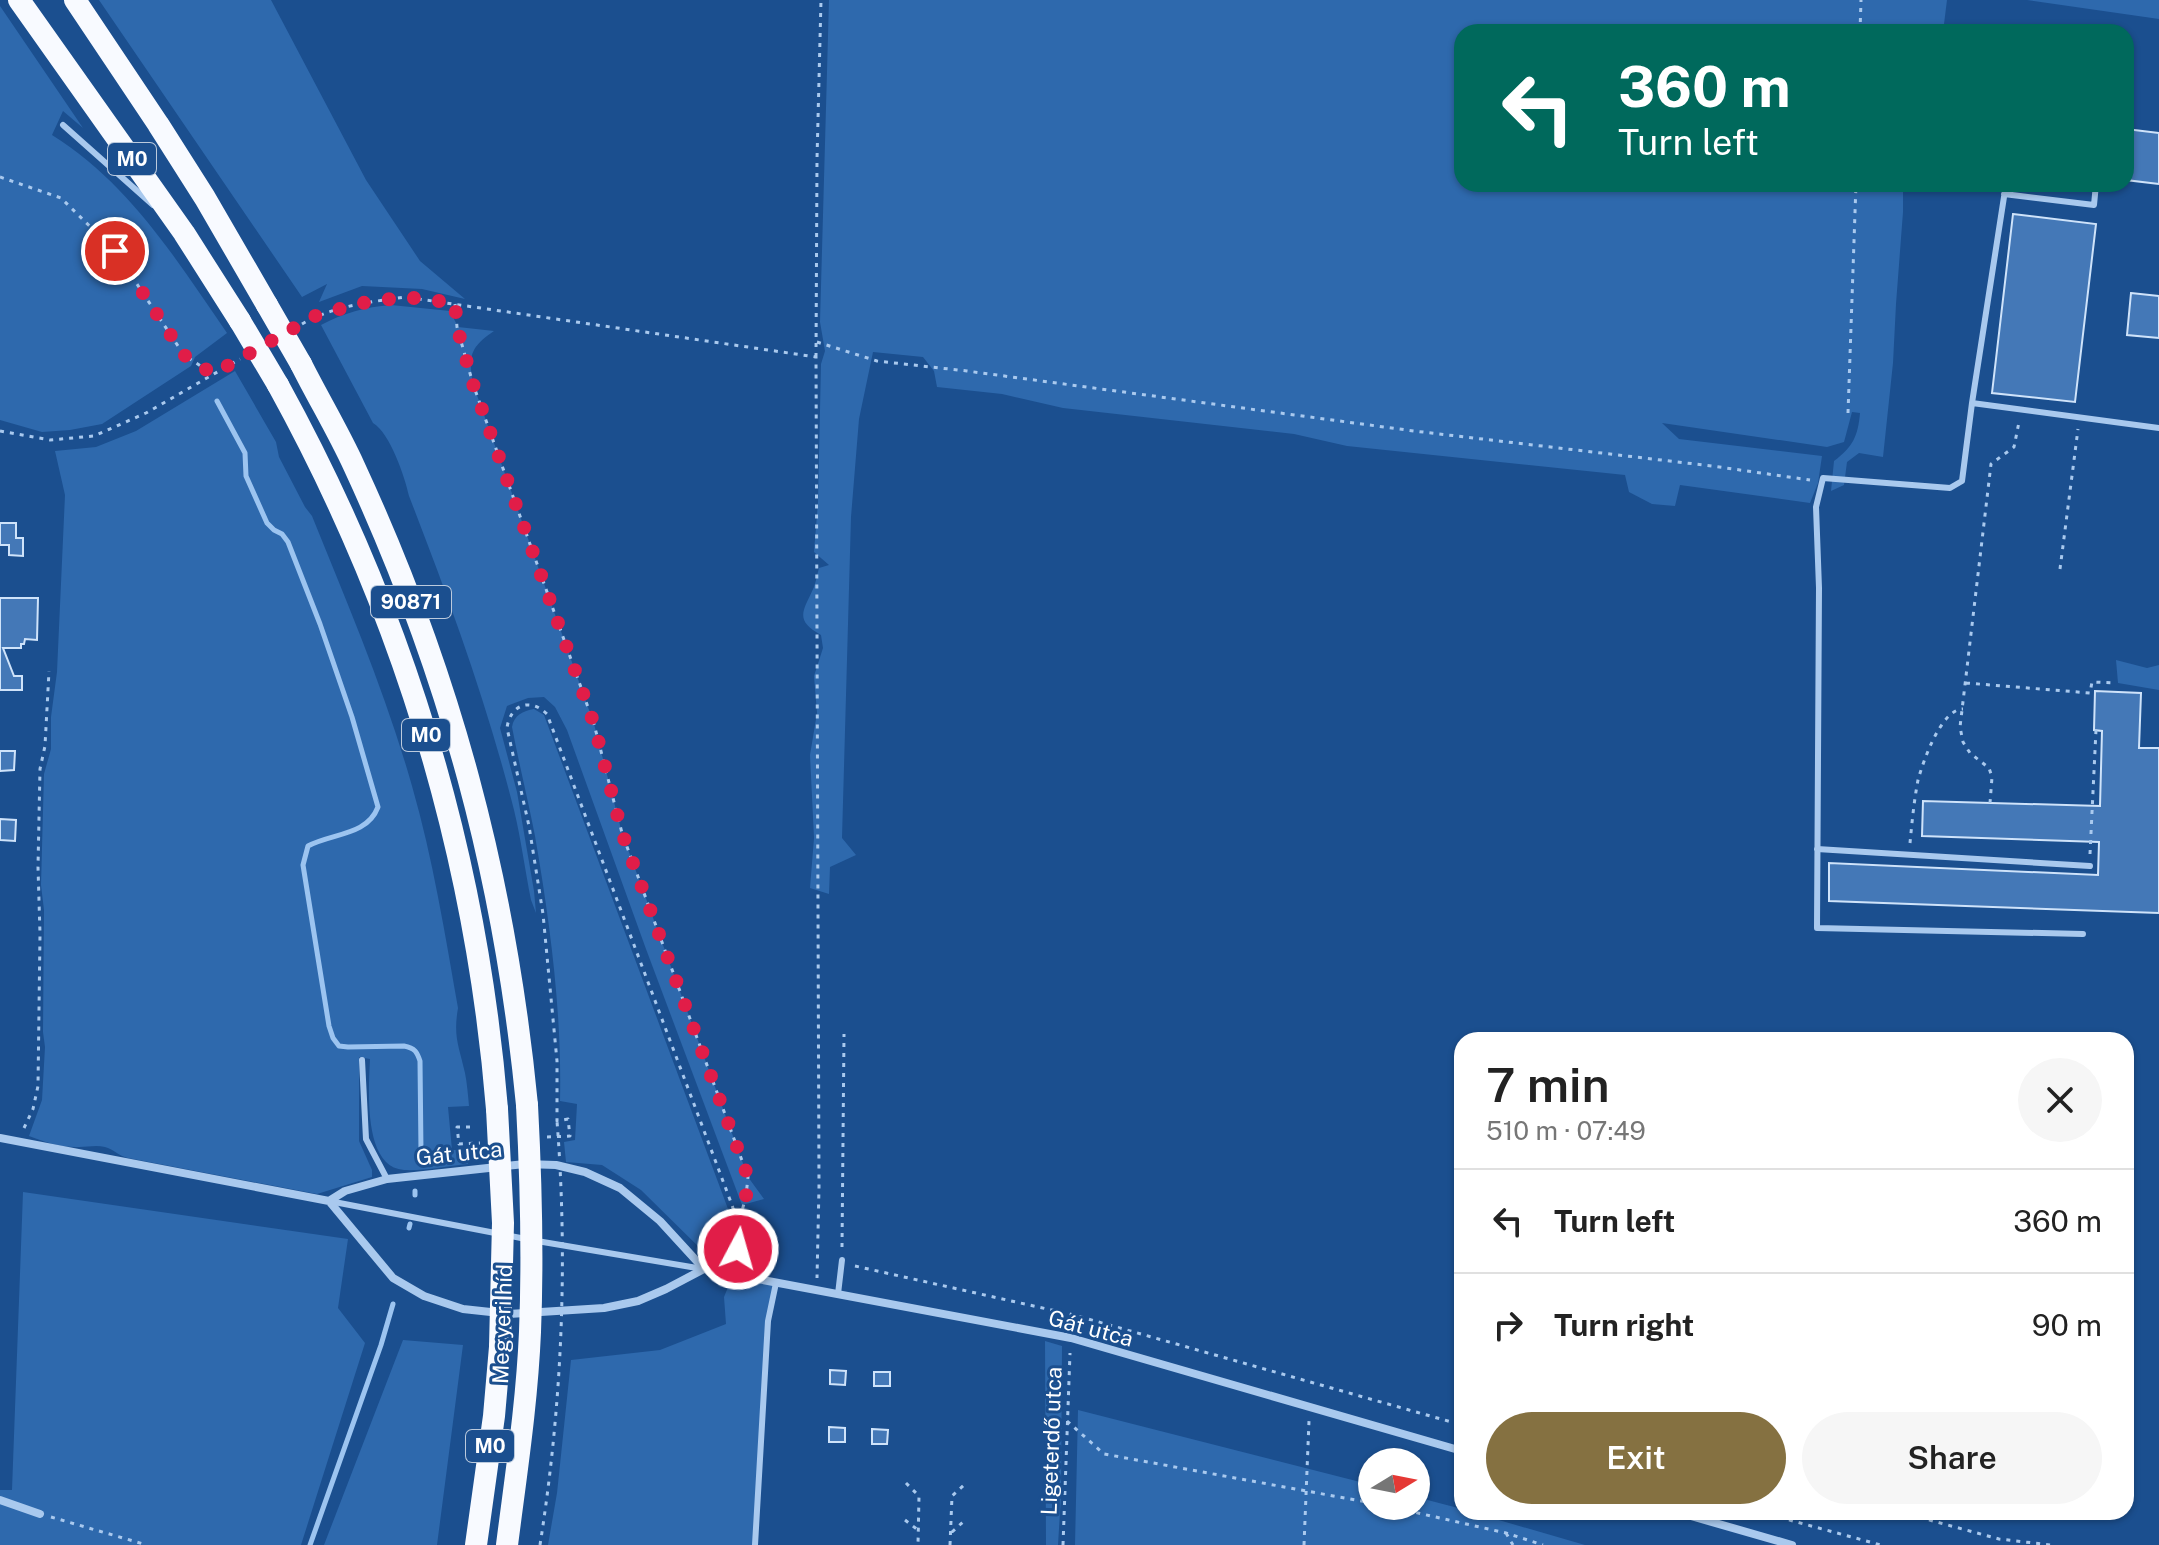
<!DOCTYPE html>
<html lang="en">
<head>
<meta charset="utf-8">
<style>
	body { margin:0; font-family:"Public Sans",sans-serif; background:#f6f6f6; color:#222; height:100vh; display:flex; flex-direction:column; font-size:30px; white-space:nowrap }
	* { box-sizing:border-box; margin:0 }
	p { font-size:26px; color:#767676 }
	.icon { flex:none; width:44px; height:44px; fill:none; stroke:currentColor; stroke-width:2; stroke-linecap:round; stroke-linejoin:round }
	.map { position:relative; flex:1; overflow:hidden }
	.sheet { position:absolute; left:1454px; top:1032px; width:680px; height:488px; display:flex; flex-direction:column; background:#fff; border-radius:24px; box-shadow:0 2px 6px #0004 }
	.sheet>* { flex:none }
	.top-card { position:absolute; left:1454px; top:24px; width:680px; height:168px; border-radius:24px; box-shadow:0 2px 6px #0004; background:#00695c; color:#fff; overflow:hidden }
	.needle { width:52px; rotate:80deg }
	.tools { position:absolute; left:1358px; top:1448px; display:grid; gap:16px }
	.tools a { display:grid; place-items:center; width:72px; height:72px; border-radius:50%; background:#fff; box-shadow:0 2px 6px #0004; font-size:40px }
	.pin { position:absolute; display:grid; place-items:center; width:68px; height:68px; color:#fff; margin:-34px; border:4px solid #fff; border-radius:50%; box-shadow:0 2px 8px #0007 }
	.me { position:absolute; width:88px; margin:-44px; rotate:6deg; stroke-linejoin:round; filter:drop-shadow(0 0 6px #0008) }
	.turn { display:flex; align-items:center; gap:28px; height:168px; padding:0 32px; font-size:36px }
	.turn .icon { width:104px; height:104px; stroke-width:2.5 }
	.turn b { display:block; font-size:56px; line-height:68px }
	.round { display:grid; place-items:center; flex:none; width:84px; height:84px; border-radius:42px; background:#f6f6f6 }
	.headline { display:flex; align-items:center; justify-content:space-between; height:136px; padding:0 32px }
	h1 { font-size:48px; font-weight:600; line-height:60px }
	.primary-button { display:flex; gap:16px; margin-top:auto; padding:16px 32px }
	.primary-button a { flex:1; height:92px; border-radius:48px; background:#857141; color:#fff; font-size:32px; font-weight:600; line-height:92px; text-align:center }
	.primary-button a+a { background:#f6f6f6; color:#222 }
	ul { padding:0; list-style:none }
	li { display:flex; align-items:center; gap:24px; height:104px; padding:0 32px; border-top:2px solid #e0e0e0 }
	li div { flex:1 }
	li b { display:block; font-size:30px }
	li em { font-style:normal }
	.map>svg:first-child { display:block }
	.green { fill:#2e69ad }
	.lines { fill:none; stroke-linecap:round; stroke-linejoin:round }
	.stream { stroke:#9cc4f0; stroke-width:5 }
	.building { fill:#4478b7; stroke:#cfe3fa; stroke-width:2 }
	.path { stroke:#a9c9ee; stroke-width:3; stroke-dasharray:4 6; stroke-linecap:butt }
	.service { stroke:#a9c9ee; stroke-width:6 }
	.minor { stroke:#a9c9ee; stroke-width:8 }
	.trunk { stroke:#f8faff; stroke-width:22 }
	.path-bridge { stroke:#a9c9ee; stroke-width:3; stroke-dasharray:4 6; stroke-linecap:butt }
	.trunk-bridge { stroke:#f8faff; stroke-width:22 }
	.route { stroke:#e11d48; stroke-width:14; stroke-dasharray:0 25.2 }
	.labels { text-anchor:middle; stroke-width:6; stroke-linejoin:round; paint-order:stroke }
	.shield { fill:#1b4f8f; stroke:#bbcadd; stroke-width:2 }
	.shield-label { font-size:20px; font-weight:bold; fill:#fff }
	.street-label { font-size:22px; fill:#fff; stroke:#1b4f8f }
</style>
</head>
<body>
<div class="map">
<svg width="2159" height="1545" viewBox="0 0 2159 1545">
	<rect width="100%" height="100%" fill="#1b4f8f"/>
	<!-- green -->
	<path class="green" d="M99 0H271L366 180 420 261 465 299 422 289 362 286 319 302 327 284 302 297Z
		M829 0H1947L1943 32H1462V184H1903V212L1896 304 1893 363 1883 457 1859 453 1847 462 1844 485 1831 491 1834 461C1853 447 1858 436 1860 413L1852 412 1844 442 1827 447 1662 423 1679 439 1822 456 1818 483 1810 503 1680 485 1675 506 1652 504 1629 492 1625 475 1347 446 1294 434 1063 408 1002 394 937 387 934 371 923 357 873 352 859 419 851 517 842 838 856 855 830 867 829 894 810 888 814 838 810 755 817 713 814 676 823 648 821 635C793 620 804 610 814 587 816 581 817 575 819 568L829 565 814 552 818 502 821 364 825 351 820 322Z
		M2027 0H2159V19Z
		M0 6 83 128 63 111 52 135C129 183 176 259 227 333L195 357 191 366 102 424 70 430 42 432 0 420Z
		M391 305 450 311 458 327 494 331C470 347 468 357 473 384L594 724 622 833 748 1177 764 1199 742 1205 646 949 567 730 555 707 544 697 528 698 507 706 500 728 517 792 534 891 536 913 531 900C525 870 521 839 514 810 487 703 449 599 409 496 405 477 390 433 373 423L321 325C344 313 365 307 391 305Z
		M235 371 276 442 279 457 305 507 312 516C348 605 386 694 412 786 433 859 445 934 458 1008 453 1037 459 1046 465 1073 467 1083 468 1095 469 1106L448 1107 452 1150H467L468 1164C447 1166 425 1171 404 1170 362 1167 369 1087 370 1059L359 1057V1141L372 1170V1177L317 1194 128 1158C119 1156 113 1149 105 1147 96 1145 88 1147 79 1147 63 1148 44 1142 29 1136L42 1100 45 1047 43 1032 44 910 41 885 44 774 51 749V717L57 672 65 495 55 451 96 447 136 431Z
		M2116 660 2147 668 2159 665V690L2118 683Z
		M534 709 544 715 734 1225 735 1246 731 1271 707 1255 641 1190 602 1165 566 1162 564 1142 575 1140 577 1104 560 1101C562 1012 550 923 535 836 528 800 519 764 512 727 514 715 523 711 534 709Z
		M23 1192 348 1239 338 1308 365 1343 301 1545H0V1490H12Z
		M733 1275 776 1283 766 1319 757 1545H548L557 1493 571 1360 660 1350 726 1324 724 1297Z
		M403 1340 463 1345 437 1545H324Z
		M1045 1341 1062 1346 1061 1496 1058 1545H1046Z
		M1078 1410 1372 1485V1506H1416V1497L1462 1509V1512H1471L1585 1545H1075Z"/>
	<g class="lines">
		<!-- stream -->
		<path class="stream" d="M217 401 245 453 246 476 267 523 274 530 282 534 288 542 320 624 352 717 378 807C367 836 332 833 308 846L303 865 329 1026 333 1038 339 1046 348 1047 404 1046C415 1048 417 1052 420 1061L421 1152
			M415 1195V1191
			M409 1228 410 1224
			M310 1545 381 1345 393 1304"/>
	</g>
	<!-- building -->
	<path class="building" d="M2126 129 2159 133V184L2126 180Z
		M2013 214 2096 224 2075 402 1992 393Z
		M2131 293 2159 296V338L2127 335Z
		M0 523H16V538H23V556L9 555V545H0Z
		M0 598H38L37 640 25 639 24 644H21V648H3L14 676H22V690H0Z
		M2095 691 2141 693 2139 748H2159V913L1829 901V863L2098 875 2099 842 1922 836 1923 801 2100 806 2102 731 2094 730Z
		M0 751H15L14 770 0 771Z
		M0 819 16 820 15 841 0 840Z
		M830 1370 846 1371 845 1385 830 1384Z
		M874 1372H890V1386H874Z
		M829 1427 845 1428V1442H829Z
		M872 1429 888 1430 887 1444H872Z"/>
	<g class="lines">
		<!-- path -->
		<path class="path" d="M1860 32 1861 0
			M0 177 61 198 115 251 184 355 213 374
			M455 304 457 327 473 384 594 724 622 833 748 1177 746 1196 739 1222
			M302 324C333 306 370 302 405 297L816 357 819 1187 817 1278
			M817 342 877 361 967 371 1414 431 1712 466 1810 480
			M816 357 817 159 821 0
			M1848 413 1856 184
			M0 431 50 440 94 436 146 413 240 359
			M2060 569 2078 429
			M1966 683 2090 693 2092 682 2116 683
			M1990 803 1992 777 1989 768 1970 753 1963 742 1960 727 1991 464 2014 447 2019 422
			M1910 843C1912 822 1914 801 1918 780 1923 762 1941 709 1963 709
			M2090 854 2096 730
			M470 1127H457L459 1144 480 1143
			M24 1128 33 1109 38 1086 40 934 38 867 40 769 45 746 49 671
			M547 1137 570 1136 568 1119 557 1121V1061L543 914 529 826 507 728C510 705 530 697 547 714L732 1205C738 1224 740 1243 736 1263
			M842 1247 844 1034
			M855 1266 1074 1315 1462 1425
			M1067 1421 1104 1454 1372 1503
			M906 1483 919 1496 918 1545
			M1387 1506 1506 1533 1543 1545
			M1760 1512 1881 1545
			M1900 1512 1999 1539 2051 1545
			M51 1517 147 1545
			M905 1520 918 1530
			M952 1532 964 1521
			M1506 1533 1513 1545
			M950 1545 952 1496 964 1485
			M1063 1545 1070 1353
			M1304 1545 1309 1421"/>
		<!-- service -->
		<path class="service" d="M63 125 153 205
			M2004 194 2094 205 2096 184
			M1972 403 2006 184
			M1817 849 2090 866
			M2083 934 1817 928 1819 588 1816 507 1823 478 1950 488 1962 481 1972 403 2159 428
			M362 1060 366 1139 387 1179
			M329 1201 526 1239
			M537 1241 703 1269
			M838 1294 842 1260
			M755 1545 768 1321 776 1283"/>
		<!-- minor -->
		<path class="minor" d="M0 1138 329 1201 393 1278 424 1296 463 1309 509 1314 604 1308 638 1301 666 1289 704 1269
			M329 1201 345 1191 387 1179 525 1164 556 1165 585 1172 620 1188 660 1221 704 1269 1071 1338 1462 1451
			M0 1500 40 1514
			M1677 1512 1792 1545"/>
		<!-- trunk -->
		<path class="trunk" d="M19 0 184 233 240 321
			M75 0 158 124 205 198 267 305
			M301 364C318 398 338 431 354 466 450 673 505 878 527 1105
			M278 385C402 610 476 853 497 1109
			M476 1545 494 1416 500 1347"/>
		<!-- path-bridge -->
		<path class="path-bridge" d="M540 1545C562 1405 568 1262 557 1121"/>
		<!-- trunk-bridge -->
		<path class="trunk-bridge" d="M267 305 301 364
			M240 321 278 385
			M497 1109 503 1223 500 1347
			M507 1545C516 1474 527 1403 530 1332 533 1257 531 1180 527 1105"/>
	</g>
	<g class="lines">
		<!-- route -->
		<path class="route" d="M115 251 184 355 213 374 317 315 363 303 405 297 455 303 457 327 473 384 594 724 622 833 748 1177 746 1196 738 1226V1249"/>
	</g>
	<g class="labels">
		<!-- shield labels -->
		<g class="shield">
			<rect x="108" y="143" width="48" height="32" rx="6"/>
			<rect x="371" y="586" width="80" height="32" rx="6"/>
			<rect x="402" y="719" width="48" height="32" rx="6"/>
			<rect x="466" y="1430" width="48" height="32" rx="6"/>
		</g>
		<g class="shield-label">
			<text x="132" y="166">M0</text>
			<text x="411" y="609">90871</text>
			<text x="426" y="742">M0</text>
			<text x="490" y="1453">M0</text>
		</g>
		<!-- street labels -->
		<g class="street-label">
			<text transform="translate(459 1153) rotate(-6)" y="8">Gát utca</text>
			<text transform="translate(502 1324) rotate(-88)" y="8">Megyeri híd</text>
			<text transform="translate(1091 1328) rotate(15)" y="8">Gát utca</text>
			<text transform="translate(1051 1441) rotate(-88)" y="8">Ligeterdő utca</text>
		</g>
	</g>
</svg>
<div class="tools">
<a><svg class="needle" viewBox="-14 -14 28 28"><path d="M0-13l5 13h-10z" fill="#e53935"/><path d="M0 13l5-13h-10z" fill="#767676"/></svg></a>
</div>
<div class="pin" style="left:115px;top:251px;background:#d93025"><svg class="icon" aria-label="arrive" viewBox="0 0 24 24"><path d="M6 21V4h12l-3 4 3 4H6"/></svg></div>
<svg class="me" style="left:738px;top:1249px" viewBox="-20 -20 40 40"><circle r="17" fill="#e11d48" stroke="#fff" stroke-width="3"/><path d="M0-11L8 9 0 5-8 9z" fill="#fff"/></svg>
<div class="top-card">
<div class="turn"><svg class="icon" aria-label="left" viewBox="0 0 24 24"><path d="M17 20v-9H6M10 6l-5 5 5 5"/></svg><div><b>360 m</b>Turn left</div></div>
</div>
<section class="sheet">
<div class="headline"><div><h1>7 min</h1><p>510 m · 07:49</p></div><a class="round"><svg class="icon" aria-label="close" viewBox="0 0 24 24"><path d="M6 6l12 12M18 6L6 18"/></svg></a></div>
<ul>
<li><svg class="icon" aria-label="left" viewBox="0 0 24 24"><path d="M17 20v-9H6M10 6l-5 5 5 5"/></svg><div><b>Turn left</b></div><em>360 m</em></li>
<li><svg class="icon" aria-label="right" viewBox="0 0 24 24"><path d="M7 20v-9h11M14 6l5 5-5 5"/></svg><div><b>Turn right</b></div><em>90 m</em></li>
</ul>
<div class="primary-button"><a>Exit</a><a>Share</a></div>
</section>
</div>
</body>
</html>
